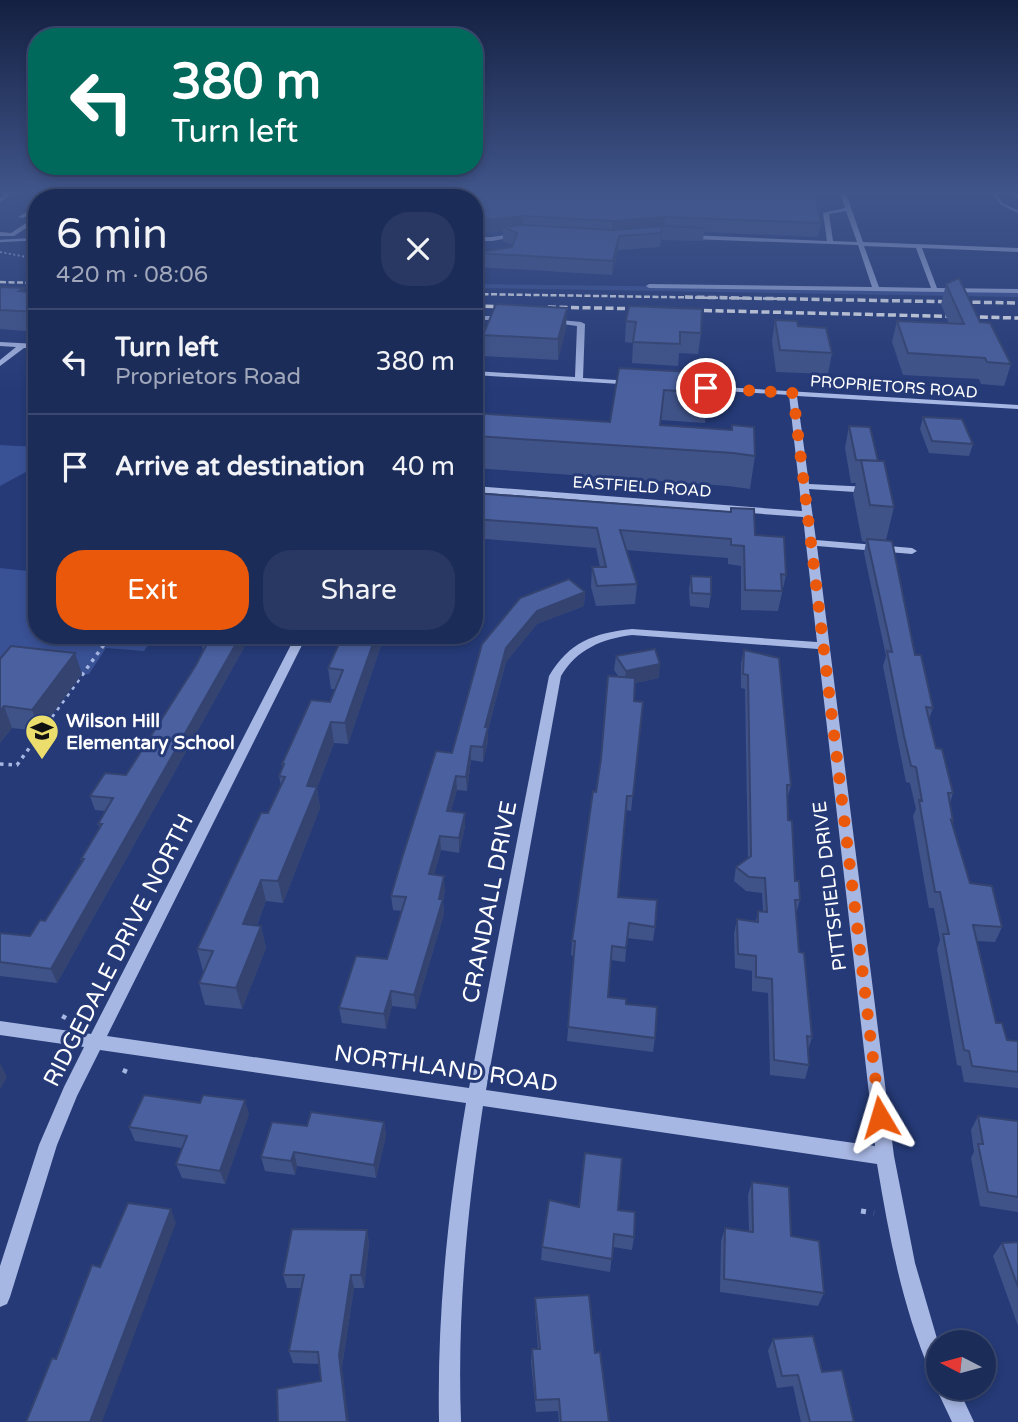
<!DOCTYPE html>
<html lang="en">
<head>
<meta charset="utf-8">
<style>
	body { margin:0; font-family:"Varela Round",sans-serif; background:#293862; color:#f1f3f6; height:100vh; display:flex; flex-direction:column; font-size:26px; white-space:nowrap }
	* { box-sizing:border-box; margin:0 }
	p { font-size:23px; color:#a0a7ba }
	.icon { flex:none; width:38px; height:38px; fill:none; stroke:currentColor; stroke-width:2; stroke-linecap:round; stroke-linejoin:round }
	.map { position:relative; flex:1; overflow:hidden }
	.side { position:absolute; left:28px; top:189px; width:455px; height:455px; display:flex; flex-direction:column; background:#1c2c59; border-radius:28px; box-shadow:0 4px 10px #0003,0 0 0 2px #3a486f }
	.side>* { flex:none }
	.banner { position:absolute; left:28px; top:28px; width:455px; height:147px; border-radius:28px; box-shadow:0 4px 10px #0003,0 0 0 2px #3a486f; background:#00695c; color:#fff; overflow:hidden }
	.needle { width:46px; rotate:276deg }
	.buttons { position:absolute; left:926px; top:1330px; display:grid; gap:14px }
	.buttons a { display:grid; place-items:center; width:70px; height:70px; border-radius:50%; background:#1c2c59; box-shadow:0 4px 10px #0003,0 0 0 2px #3a486f; font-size:35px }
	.pin { position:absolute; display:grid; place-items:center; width:60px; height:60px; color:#fff; margin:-30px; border:4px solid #fff; border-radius:50%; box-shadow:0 2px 7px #0007 }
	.me { position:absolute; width:77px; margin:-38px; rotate:353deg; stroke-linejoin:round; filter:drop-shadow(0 0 5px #0008) }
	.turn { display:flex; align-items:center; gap:24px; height:147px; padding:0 28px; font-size:32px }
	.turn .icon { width:91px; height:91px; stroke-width:2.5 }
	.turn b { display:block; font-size:49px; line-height:60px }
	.round { display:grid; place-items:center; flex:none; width:74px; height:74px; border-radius:28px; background:#293862 }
	.summary { display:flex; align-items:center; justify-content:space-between; height:119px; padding:0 28px }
	h1 { font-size:42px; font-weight:600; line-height:52px }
	.action { display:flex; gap:14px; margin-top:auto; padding:14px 28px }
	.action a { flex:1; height:80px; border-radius:28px; background:#ea580c; color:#fff; font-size:28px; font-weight:600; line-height:80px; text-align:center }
	.action a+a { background:#293862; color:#f1f3f6 }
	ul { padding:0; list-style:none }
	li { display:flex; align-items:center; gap:21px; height:105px; padding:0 28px; border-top:2px solid #3a486f }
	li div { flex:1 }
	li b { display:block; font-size:26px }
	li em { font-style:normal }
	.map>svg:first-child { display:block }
	.green { fill:#395195 }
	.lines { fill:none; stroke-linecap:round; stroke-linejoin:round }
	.stream { stroke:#9bb0e3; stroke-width:2.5 }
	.path-far3 { stroke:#a7b7e3; stroke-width:2; stroke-dasharray:2 2.5; stroke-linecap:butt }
	.path-far2 { stroke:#a7b7e3; stroke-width:3.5; stroke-dasharray:3.5 5; stroke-linecap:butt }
	.path-far1 { stroke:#a7b7e3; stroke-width:4.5; stroke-dasharray:4.5 6; stroke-linecap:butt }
	.path { stroke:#a7b7e3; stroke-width:5; stroke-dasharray:5 8; stroke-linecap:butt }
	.minor { fill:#a7b7e3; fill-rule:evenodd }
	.rail-far1 { stroke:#fff; stroke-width:2.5; stroke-dasharray:6 2.5; stroke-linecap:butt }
	.rail { stroke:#fff; stroke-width:3.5; stroke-dasharray:8 3.5; stroke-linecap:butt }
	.wall { fill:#405389 }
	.shaded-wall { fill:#34436f }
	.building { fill:#4a609f; stroke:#34436f; stroke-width:2 }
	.route { stroke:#ea580c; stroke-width:12; stroke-dasharray:0 21.6 }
	.labels { text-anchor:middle; stroke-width:6; stroke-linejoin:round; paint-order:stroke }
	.far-street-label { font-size:16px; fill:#fff; stroke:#253a77 }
	.poi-label { font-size:19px; font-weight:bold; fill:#fff; stroke:#253a77; text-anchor:start }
	.street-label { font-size:19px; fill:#fff; stroke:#253a77 }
	.near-street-label { font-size:23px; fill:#fff; stroke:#253a77 }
</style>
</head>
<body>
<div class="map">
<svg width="1018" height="1422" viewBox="0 0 1018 1422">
	<rect width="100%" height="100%" fill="#253a77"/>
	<!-- green -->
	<path class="green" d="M474 284 1018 291V297L474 288Z
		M0 445 37 447V466L0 486Z
		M0 568 37 572V635H155L144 651 106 648 89 674 0 689Z"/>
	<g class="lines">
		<!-- stream -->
		<path class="stream" d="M219 193 231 198
			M993 193 1002 204 1018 212
			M171 198 184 193
			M0 241 37 239"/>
		<!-- path-far3 -->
		<path class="path-far3" d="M0 252 37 259"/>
		<!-- path-far2 -->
		<path class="path-far2" d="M0 764 17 765 111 635"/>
		<!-- path-far1 -->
		<path class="path-far1" d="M63 1019 68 1010
			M124 1073 128 1064"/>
		<!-- path -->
		<path class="path" d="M861 1211 874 1213"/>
		<!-- minor -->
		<path class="minor" d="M7 193H13L0 202V198Z
			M57 193H63L58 198H51Z
			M427 193H432L430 198H424Z
			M840 193H846L863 242 1018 248V252L922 248 937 288 1018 289V293L649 288 646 286 649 284 872 287 858 245 690 239 687 237 690 235 827 241 823 213 845 208ZM846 211 857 242 833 241 829 214ZM864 246 916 248 931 288 879 287Z
			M1010 193 1018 194V198Z
			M37 206V210L23 218 18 217Z
			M37 216V221L14 236H0V232L11 233Z
			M518 233 520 236 492 241H474V237H492Z
			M474 316H504L507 318 504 320H474Z
			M550 319 581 322 585 324 583 378 633 381 637 383 636 385 474 375V371L575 377 577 326 548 322 546 321Z
			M0 342 37 344V348H24L0 366V360L16 347 0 346Z
			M690 385 1018 405V409L797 396 809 484 870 487 875 490 870 493 809 489 816 540 912 548 917 551 912 554 817 546 894 1156 915 1263 938 1342V1378L931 1374C902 1306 889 1236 877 1164L483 1106C467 1211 457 1315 461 1422H439C437 1314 448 1210 466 1103L100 1050 77 1096 57 1145 10 1297 7 1304 0 1307V1266L39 1145 64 1087 84 1047 0 1035V1021L91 1034 296 635H307L107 1036 469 1088 549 676C569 642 594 633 632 629L817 642 803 517 474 492V486L802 511 789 395 693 389 689 387ZM632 635 818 649 875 1146 486 1090 561 676C577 649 602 639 632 635Z
			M938 1384V1388H958L974 1422H952L936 1388Z"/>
		<!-- rail-far1 -->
		<path class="rail-far1" d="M0 282 37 283
			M474 294 790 299"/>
		<!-- rail -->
		<path class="rail" d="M685 297 1018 303
			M474 306 513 307
			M548 307 646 309
			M681 310 1018 318"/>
	</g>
	<!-- wall -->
	<path class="wall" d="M474 198 821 223 818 237 704 232 703 241 661 240 660 247 618 250 612 275 478 267V253L512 247 513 245 503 241V231L475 234Z
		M946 284 980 322 1011 364 1004 386 981 384 979 379 903 375 892 342 897 321 949 324 941 304Z
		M0 287 25 292 37 293V332L0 329Z
		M629 306 701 333 698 354 679 353 678 366 632 363 633 343 625 342 626 321Z
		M775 320 798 326 832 353 828 374 776 372 772 341Z
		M566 328 558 360 483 356V335Z
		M619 368 708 393 705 423 661 420 660 425 732 430V425L755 456 750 489 728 486 474 468V413L610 422Z
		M923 417 973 444 969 456 929 453 920 429Z
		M849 426 878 461 894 507 886 540 915 655 933 708 929 719 936 748 953 793 950 803 953 821 952 824 970 883 1002 927 995 942 977 941 996 1023 1007 1040 1018 1041V1088L964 1082 961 1066 957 1065 937 949 940 940 934 908H929L924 880 913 816 916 809 910 783 906 782 883 666 886 656 864 553 866 542 862 541 853 494 856 483H851L845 448Z
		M474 493 731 512V508L755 535 786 575 778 611 741 610V566L728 564V558L626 550 637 584 635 604 596 606 591 587 592 567H600L596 548 474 538Z
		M691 576 711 594 709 608 690 606 689 589Z
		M585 592 584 606 537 624 506 662 488 730V741L483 762 471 760 467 791 457 790 451 811 465 827 459 853 441 850 434 875 445 890 443 900 444 914 416 1009 392 1006 386 1029 342 1023 339 1008 387 959 402 911 393 910 391 896 452 753 482 644Z
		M203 635H251L57 983 0 976V933L30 936 45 921 82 861 81 859 100 828 98 824 105 811 95 810 90 796 126 775 196 665 203 651 201 639Z
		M343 635H391L388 642H382L348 744 334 743 317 788 320 808 283 903 266 901 257 925 261 926 266 948 242 1009 205 1005 199 983 204 971H203L197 949 268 813 281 786 279 776 283 768 282 764 330 702 335 689H331L328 668Z
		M744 650 791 785 787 800 788 820 795 881 800 900 796 914 799 952 812 1037 808 1051 809 1065 805 1079 770 1075 768 993 752 991V971L735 968 734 934 737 919 756 921 758 911 763 912 762 893 746 891 734 881 736 867 748 859 745 689 741 688V664Z
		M75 653 82 674 40 731 12 728 0 743V659Z
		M616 656 659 678 635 683 634 701 643 702 631 811 626 810 618 897 655 927 653 941 627 938 625 962 611 960 608 997 626 1004 655 1038 653 1052 567 1041 574 956 571 955 572 941 596 792 619 677 614 670Z
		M249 1114 225 1184 182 1178 176 1164 182 1148 135 1141 129 1127Z
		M978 1116 1018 1121V1212L980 1206 971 1158 974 1152 971 1130Z
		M384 1122 386 1136 376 1178 297 1166 295 1175 265 1171 261 1157 307 1126Z
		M752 1182 791 1236 824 1293 818 1306 720 1292 721 1241 725 1228 749 1231 748 1195Z
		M579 1207 618 1210 634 1237 632 1250 613 1247 610 1272 541 1260 542 1247Z
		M367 1230 369 1244 364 1288H354L342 1367 321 1381 319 1364 293 1363 289 1351 301 1288H287L283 1275Z
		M1018 1242V1326L993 1256 1002 1243Z
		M535 1298 595 1353 609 1422H559L558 1411 536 1412 531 1362 532 1349H538L535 1311Z
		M773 1339 822 1372 854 1422H801L793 1386 777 1388 768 1351Z"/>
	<!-- shaded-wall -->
	<path class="shaded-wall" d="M523 216V229L503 227V231L475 234 474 221Z
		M665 217 664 226H662L660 247 662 231 612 234 613 221Z
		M619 236 618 250 612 275 613 261Z
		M567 308 566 328 558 360V339Z
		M477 359 478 389 474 398V366Z
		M585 592 584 606 537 624 506 662 488 730V741L483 762V747L485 727 506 648 537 611Z
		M241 635H251L57 983 51 969Z
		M376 635H382V642L348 744 345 723Z
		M75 653 82 674 40 731 32 710Z
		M660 664 659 678 624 685 626 671Z
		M4 706 12 728 0 743V711Z
		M331 722 334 743 317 788 320 808 283 903 278 881 307 786Z
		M471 746V760L467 791 466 777Z
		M456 776 457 790 447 825V811Z
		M465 813V827L459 853V838Z
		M440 836 441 850 430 889 429 874Z
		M444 876 445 890 443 900 444 914 416 1009 414 995Z
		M261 880 266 901 249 945 243 924Z
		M261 926 266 948 242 1009 236 988Z
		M391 991 392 1006 386 1029 384 1014Z
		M0 1063 7 1077 0 1090Z
		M245 1100 249 1114 225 1184 220 1171Z
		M384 1122 386 1136 376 1178 374 1165Z
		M294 1152 297 1166 295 1175 291 1161Z
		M171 1209 176 1223 102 1422H90Z
		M367 1230 369 1244 364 1288 361 1275Z
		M351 1275 354 1288 342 1367 349 1422H347L339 1355Z"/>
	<!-- building -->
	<path class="building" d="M296 193H367L363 198H291Z
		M445 193H814L821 223 665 217 613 221 523 216 474 221 477 216H474V198H442Z
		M523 225 613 230 665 226 705 228 662 226 661 233 619 236 613 261 478 253 512 247 517 233 503 227Z
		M959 278 980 322 990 323 1011 364 987 362 985 358 908 353 897 321 964 324 946 284Z
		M0 287 24 288 19 291 37 293V312L0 310Z
		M496 304 567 308 558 339 483 335Z
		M629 306 702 309 701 333 680 332V344L633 342 636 322 626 321Z
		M775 320 797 321 798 326 826 328 832 353 780 350Z
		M619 368 709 373 708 393 664 390 660 425 732 430V425L754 427 755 456 733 453 474 436V413L610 422Z
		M923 417 962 419 973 444 932 441Z
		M849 426 870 427 878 461 856 460Z
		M861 460 884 461 894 507 870 505Z
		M474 493 731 512V508L754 509 755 535 784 537 786 575 781 574 782 591 745 590 744 546 731 545V539L620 530 637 584 597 586 592 567H606L597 528 474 519Z
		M867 539 892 541 915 655H921L933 708 926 707 936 748 942 749 953 793H948L953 821 951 820 970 883 992 886 1002 927 973 925 996 1023H1002L1007 1040 1018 1041V1072L972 1066 969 1051 964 1050 943 934H949L940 892H935L930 864 919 800 922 801 916 767 911 766 904 736 887 651 892 652Z
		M691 576 711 577V594L692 593Z
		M569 579 585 592 537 611 506 648 485 727H488L483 747 471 746 466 777 456 776 447 811 465 813 459 838 440 836 429 874 444 876 439 899H443L414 995 391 991 384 1014 339 1008 356 956 387 959 406 897 391 896 402 858 436 751 452 753 482 644 520 598Z
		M203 635H241L51 969 0 962V933L30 936 40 920 45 921 84 859H81L102 824H98L113 798 90 796 105 773 126 775 196 665 209 640 201 639Z
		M343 635H376L345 723 331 722 307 786 317 787 278 881 261 880 243 924 261 926 236 988 199 983 213 951 197 949 261 813H268L285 777 279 776 284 764H282L311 700 330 702 343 670 328 668Z
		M11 646 75 653 32 710 4 706 0 711V659Z
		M655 649 660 664 626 671 616 656Z
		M744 650 779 658 791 785H787L788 820 792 821 795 881H799L800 900H795L799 952 804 953 812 1037 807 1036 809 1065 774 1060 772 979 756 977V956L738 954 737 919 758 922V911L767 912 765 878 749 877 736 867 751 856 748 675 743 674Z
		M608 676 635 678 634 701 643 702 633 796H627L618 897 657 900 655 927 629 923 626 948 612 946 608 997 626 999V1004L657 1007 655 1038 568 1027 575 941H572L593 791 596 792 601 759Z
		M144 1095 200 1103 203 1095 245 1100 220 1171 176 1164 187 1136 129 1127Z
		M311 1112 384 1122 374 1165 294 1152 291 1161 261 1157 272 1122 307 1126Z
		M978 1116 1018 1121V1197L988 1192 978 1144H983Z
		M585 1153 622 1158 618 1210 635 1212 634 1237 614 1234 612 1259 542 1247 549 1200 579 1207Z
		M752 1182 789 1187 791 1236 819 1241 824 1293 724 1279 725 1228 753 1232Z
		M128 1203 171 1209 90 1422H26L52 1358 56 1359 92 1265 100 1267Z
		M292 1229 367 1230 361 1275H351L339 1355 347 1422H278L277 1389 321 1381 318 1352 289 1351 304 1275H283Z
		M1018 1242V1287L1002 1243Z
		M589 1295 595 1353 600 1352 609 1422H561L559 1399 536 1400 532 1349H540L535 1298Z
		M813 1336 822 1372 842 1370 854 1422H810L798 1375 782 1376 773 1339Z"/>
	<!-- sky -->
	<linearGradient id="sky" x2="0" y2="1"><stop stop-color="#142041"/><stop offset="0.49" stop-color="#40558a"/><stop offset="1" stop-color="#40558a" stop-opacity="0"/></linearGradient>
	<rect width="1018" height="392" fill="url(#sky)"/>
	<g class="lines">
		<!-- route -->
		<path class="route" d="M706 388 793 393 880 1117"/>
	</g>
	<!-- icons -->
	<defs>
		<g id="school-pin" transform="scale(1.75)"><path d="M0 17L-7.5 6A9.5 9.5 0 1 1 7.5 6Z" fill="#ebde6c" stroke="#253a77"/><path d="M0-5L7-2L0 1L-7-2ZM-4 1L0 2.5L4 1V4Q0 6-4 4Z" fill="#111"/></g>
	</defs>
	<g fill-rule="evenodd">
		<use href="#school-pin" x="42" y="731"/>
	</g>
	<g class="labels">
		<!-- far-street labels -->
		<g class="far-street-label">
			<text transform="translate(894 386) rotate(4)" y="6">PROPRIETORS ROAD</text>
			<text transform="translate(642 486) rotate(4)" y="6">EASTFIELD ROAD</text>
		</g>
		<!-- poi labels -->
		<g class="poi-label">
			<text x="66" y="727">Wilson Hill<tspan x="66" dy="22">Elementary School</tspan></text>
		</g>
		<!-- street labels -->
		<g class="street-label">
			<text transform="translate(829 886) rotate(-97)" y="7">PITTSFIELD DRIVE</text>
		</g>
		<!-- near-street labels -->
		<g class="near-street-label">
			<text transform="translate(489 902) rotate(-79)" y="8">CRANDALL DRIVE</text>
			<text transform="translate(118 950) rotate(-63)" y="8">RIDGEDALE DRIVE NORTH</text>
			<text transform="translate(446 1068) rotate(8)" y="8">NORTHLAND ROAD</text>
		</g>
	</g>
</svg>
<div class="buttons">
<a><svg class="needle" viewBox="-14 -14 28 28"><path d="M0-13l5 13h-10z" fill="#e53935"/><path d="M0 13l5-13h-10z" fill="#a0a7ba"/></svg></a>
</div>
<div class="pin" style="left:706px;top:388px;background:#d93025"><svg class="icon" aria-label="arrive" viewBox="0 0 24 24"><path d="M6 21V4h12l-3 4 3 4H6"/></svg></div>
<svg class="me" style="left:880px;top:1117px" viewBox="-20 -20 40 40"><path d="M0-17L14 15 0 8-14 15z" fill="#ea580c" stroke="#fff" stroke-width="4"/></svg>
<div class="banner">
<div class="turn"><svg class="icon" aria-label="left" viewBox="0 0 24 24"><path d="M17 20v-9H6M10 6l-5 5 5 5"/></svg><div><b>380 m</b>Turn left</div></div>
</div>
<section class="side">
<div class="summary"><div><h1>6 min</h1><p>420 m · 08:06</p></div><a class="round"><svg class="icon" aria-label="close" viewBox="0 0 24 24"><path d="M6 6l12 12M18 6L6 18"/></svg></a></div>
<ul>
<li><svg class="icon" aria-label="left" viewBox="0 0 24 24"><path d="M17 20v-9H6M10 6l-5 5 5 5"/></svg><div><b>Turn left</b><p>Proprietors Road</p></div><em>380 m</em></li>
<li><svg class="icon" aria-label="arrive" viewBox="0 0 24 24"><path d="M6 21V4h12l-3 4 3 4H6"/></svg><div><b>Arrive at destination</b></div><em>40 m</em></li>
</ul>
<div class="action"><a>Exit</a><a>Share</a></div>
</section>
</div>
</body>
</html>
